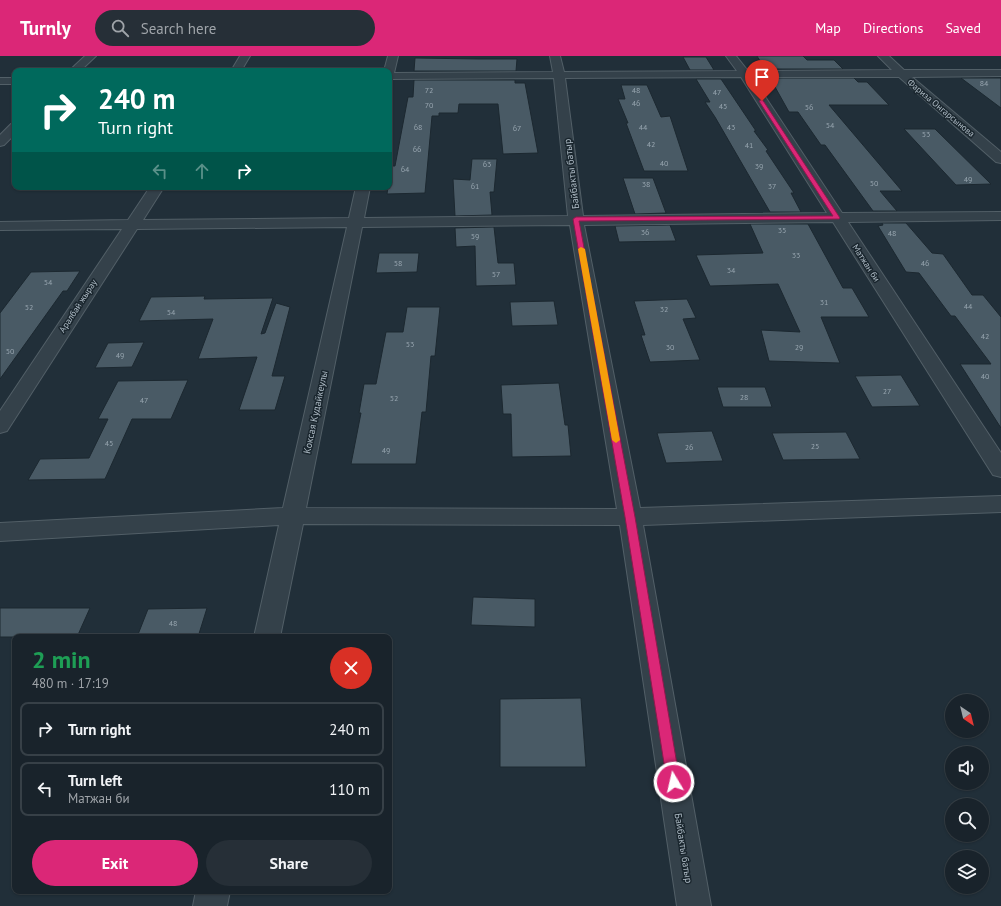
<!DOCTYPE html>
<html lang="en">
<head>
<meta charset="utf-8">
<style>
	body { margin:0; font-family:"PT Sans",sans-serif; background:#262f37; color:#f1f3f6; height:100vh; display:flex; flex-direction:column; font-size:15px; white-space:nowrap }
	* { box-sizing:border-box; margin:0 }
	p { font-size:13px; color:#9fa4a9 }
	.icon { flex:none; width:22px; height:22px; fill:none; stroke:currentColor; stroke-width:2; stroke-linecap:round; stroke-linejoin:round }
	.map { position:relative; flex:1; overflow:hidden }
	.drawer { position:absolute; left:12px; top:578px; width:380px; height:260px; display:flex; flex-direction:column; background:#19232b; border-radius:8px; box-shadow:0 1px 3px #0004,0 0 0 1px #374047 }
	.drawer>* { flex:none }
	.top-card { position:absolute; left:12px; top:12px; width:380px; height:122px; border-radius:8px; box-shadow:0 1px 3px #0004,0 0 0 1px #374047; background:#00695c; color:#fff; overflow:hidden }
	.needle { width:26px; rotate:145deg }
	.controls { position:absolute; left:945px; top:638px; display:grid; gap:8px }
	.controls a { display:grid; place-items:center; width:44px; height:44px; border-radius:50%; background:#19232b; box-shadow:0 1px 3px #0004,0 0 0 1px #374047; font-size:20px }
	.pin { position:absolute; display:grid; place-items:center; width:34px; height:34px; color:#fff; margin:-41px -17px; border-radius:50% 50% 50% 0; rotate:-45deg; box-shadow:0 0 4px #0007 }
	.pin .icon { rotate:45deg }
	.me { position:absolute; width:44px; margin:-22px; rotate:351deg; stroke-linejoin:round; filter:drop-shadow(0 0 3px #0008) }
	.turn { display:flex; align-items:center; gap:14px; height:84px; padding:0 20px; font-size:18px }
	.turn .icon { width:52px; height:52px; stroke-width:2.5 }
	.turn b { display:block; font-size:28px; line-height:34px }
	.lanes { display:flex; align-items:center; height:38px; padding:0 20px; background:#0003; justify-content:center; gap:20px; direction:ltr }
	.lanes .off { opacity:.35 }
	.round { display:grid; place-items:center; flex:none; width:42px; height:42px; border-radius:21px; background:#262f37 }
	.summary { display:flex; align-items:center; justify-content:space-between; height:68px; padding:0 20px }
	h1 { font-size:24px; font-weight:700; line-height:30px; color:#1e9e55 }
	.cta { display:flex; gap:8px; margin-top:auto; padding:8px 20px }
	.cta a { flex:1; height:46px; border-radius:24px; background:#db2777; color:#fff; font-size:16px; font-weight:700; line-height:46px; text-align:center }
	.cta a+a { background:#262f37; color:#f1f3f6 }
	ul { padding:0; list-style:none }
	li { display:flex; align-items:center; gap:12px; height:54px; margin:0 8px 6px; padding:0 12px; border:2px solid #374047; border-radius:8px }
	li div { flex:1 }
	li b { display:block; font-size:15px }
	li em { font-style:normal }
	header { display:flex; align-items:center; gap:24px; box-sizing:border-box; height:56px; padding:0 20px; background:#db2777; color:#fff }
	header strong { font-size:19px }
	nav { display:flex; gap:22px; margin-inline-start:auto; font-size:14px }
	.search { width:280px; height:36px; background:#262f37; display:flex; align-items:center; gap:10px; box-sizing:border-box; padding:0 14px; border-radius:22px; color:#9fa4a9; font-size:15px }
	.map>svg:first-child { display:block }
	.building { fill:#495a65; stroke:#1c2830 }
	.lines { fill:none; stroke-linecap:round; stroke-linejoin:round }
	.minor-casing { stroke:#525f67; stroke-width:2 }
	.minor { fill:#34414a; fill-rule:evenodd }
	.route { fill:#db2777; stroke:#8e194d }
	.slow { fill:#f59e0b }
	.labels { text-anchor:middle; stroke-width:3; stroke-linejoin:round; paint-order:stroke }
	.number-label { font-size:8px; fill:#96a4ae }
	.far-street-label { font-size:9px; fill:#afbcc6; stroke:#1a262e }
	.street-label { font-size:10px; fill:#afbcc6; stroke:#1a262e }
</style>
</head>
<body>
<header>
<strong>Turnly</strong>
<div class="search"><svg class="icon" aria-label="search" viewBox="0 0 24 24"><circle cx="10" cy="10" r="6"/><path d="M15 15l6 6"/></svg>Search here</div>
<nav><a>Map</a><a>Directions</a><a>Saved</a></nav>
</header>
<div class="map">
<svg width="1001" height="850" viewBox="0 0 1001 850">
	<rect width="100%" height="100%" fill="#212f39"/>
	<!-- building -->
	<path class="building" d="M757 0H803L807 4H834L843 13H765Z
		M683 1H706L714 14H690Z
		M415 2 479 3H517L516 15H414Z
		M770 22H854L858 26H867L889 49H829L902 135H880L897 155H873L825 89H821L798 56H789Z
		M961 22H1001V52Z
		M696 23H721L756 75H754L768 94 766 95 794 137H791L801 156H770L715 61 705 46H710Z
		M414 24H515V27H525L538 97 503 98 498 48H459L458 57H439V60H432L425 137 387 138 391 110H395L408 41H413Z
		M621 29H647L661 61 670 60 688 115H644L626 67H628L618 43H625Z
		M904 73H935L991 128 956 129Z
		M472 103H497L494 136H490L492 159 455 160 453 123 470 124Z
		M623 122H653L666 157 635 158Z
		M882 167H906L932 197 943 198 972 239H983L1001 261V372L960 308H991L955 260H951L919 217 906 216 878 170 883 169Z
		M750 168H808L843 232H852L869 261H821L840 307 769 305 761 274 800 276 778 228 710 230 696 199 763 197Z
		M670 169 676 185 619 186 615 170Z
		M494 171 498 207H514L516 229 476 230 475 190 456 191 455 172Z
		M379 197H419L417 216 376 217Z
		M80 215 67 235H63L0 323V257L31 216Z
		M205 240 204 243 273 242 261 278 265 277 276 247 290 251 272 320H285L275 354H239L257 301 198 303 213 263 139 265 151 241Z
		M687 243 696 262 683 263 700 304 650 306 641 279H645L634 245Z
		M554 245 558 269 512 270 510 246Z
		M407 251H440L435 300H431L426 356H422L416 408H351L361 357H359L364 328H376L386 276H403Z
		M144 286 132 311 95 312 108 287Z
		M901 319 920 350 872 351 855 320Z
		M188 324 171 363H132L105 423 28 424 40 403 89 402 108 363H98L118 325Z
		M559 327 565 369H568L571 400 512 401 511 358H503L501 329Z
		M717 331H765L772 351H723Z
		M712 375 723 405 666 407 657 377Z
		M846 376 860 403 783 404 772 377Z
		M473 541 535 543V571L471 569Z
		M0 552H90L77 581H0Z
		M207 552 198 581H137L148 553Z
		M581 642 586 711H500V643Z"/>
	<g class="lines">
		<!-- minor casing -->
		<g class="minor-casing">
			<path id="minor" d="M85 0H96L80 15H69Z
				M240 0H250L241 15H231Z
				M388 0H398L394 17 553 16 550 0H560L564 16 737 15 726 0H736L748 15 892 14 878 0H889L904 14H1001V20L912 21 1001 96V107L996 106 899 21H752L842 157 1001 156V164L848 166 1001 397V421L993 419 833 166 584 169 640 452 1001 440V456L643 469 711 850H677L620 469 303 468 280 581H254L279 469 0 485V467L283 452 347 171 137 173 7 375 0 377V355L122 173 0 174V166L128 164 150 131H164L143 164 349 162 356 131H370L364 162 568 160 554 22 389 23V15H384ZM741 21 827 157 583 160 565 22ZM570 169 617 453 306 452 362 171Z
				M0 22H15V28H0Z
				M15 67V78L4 89 0 90V79L11 68Z
				M196 835H230L227 850H193Z"/>
		</g>
		<!-- minor -->
		<use href="#minor" class="minor"/>
	</g>
	<!-- route -->
	<path class="route" d="M762 43 840 162 839 163 579 165 635 461 680 726 678 730 674 732 669 730 667 726 625 461 573 163 576 161 833 160 759 45Z"/>
	<!-- slow -->
	<path class="slow" d="M581 191 585 193 620 384 616 387 612 384 578 193Z"/>
	<g class="labels">
		<!-- number labels -->
		<g class="number-label">
			<text x="984" y="30">84</text>
			<text x="429" y="37">72</text>
			<text x="636" y="37">48</text>
			<text x="717" y="39">47</text>
			<text x="636" y="50">46</text>
			<text x="429" y="52">70</text>
			<text x="723" y="53">45</text>
			<text x="809" y="54">56</text>
			<text x="830" y="72">54</text>
			<text x="418" y="74">68</text>
			<text x="643" y="74">44</text>
			<text x="731" y="74">43</text>
			<text x="517" y="75">67</text>
			<text x="926" y="81">53</text>
			<text x="651" y="91">42</text>
			<text x="749" y="92">41</text>
			<text x="417" y="96">66</text>
			<text x="664" y="110">40</text>
			<text x="487" y="111">63</text>
			<text x="759" y="113">39</text>
			<text x="405" y="116">64</text>
			<text x="968" y="126">49</text>
			<text x="874" y="130">50</text>
			<text x="646" y="131">38</text>
			<text x="475" y="133">61</text>
			<text x="772" y="133">37</text>
			<text x="782" y="177">35</text>
			<text x="645" y="179">36</text>
			<text x="892" y="180">48</text>
			<text x="475" y="183">59</text>
			<text x="796" y="202">33</text>
			<text x="398" y="210">58</text>
			<text x="925" y="210">46</text>
			<text x="731" y="217">34</text>
			<text x="496" y="221">57</text>
			<text x="48" y="229">54</text>
			<text x="824" y="249">31</text>
			<text x="968" y="253">44</text>
			<text x="29" y="254">52</text>
			<text x="664" y="256">32</text>
			<text x="171" y="259">54</text>
			<text x="985" y="283">42</text>
			<text x="410" y="291">53</text>
			<text x="670" y="294">30</text>
			<text x="799" y="294">29</text>
			<text x="10" y="298">50</text>
			<text x="120" y="302">49</text>
			<text x="985" y="323">40</text>
			<text x="887" y="338">27</text>
			<text x="744" y="344">28</text>
			<text x="394" y="345">52</text>
			<text x="144" y="347">47</text>
			<text x="109" y="390">45</text>
			<text x="815" y="393">25</text>
			<text x="689" y="394">26</text>
			<text x="386" y="397">49</text>
			<text x="173" y="570">48</text>
		</g>
		<!-- far-street labels -->
		<g class="far-street-label">
			<text transform="translate(941 52) rotate(40)" y="3">Фариза Онгарсынова</text>
			<text transform="translate(866 207) rotate(57)" y="3">Матжан би</text>
			<text transform="translate(78 250) rotate(-57)" y="3">Аралбай жырау</text>
		</g>
		<!-- street labels -->
		<g class="street-label">
			<text transform="translate(571 118) rotate(-97)" y="4">Байбакты батыр</text>
			<text transform="translate(315 356) rotate(-78)" y="4">Коксая Кудайкеулы</text>
			<text transform="translate(684 792) rotate(81)" y="4">Байбакты батыр</text>
		</g>
	</g>
</svg>
<div class="controls">
<a><svg class="needle" viewBox="-14 -14 28 28"><path d="M0-13l5 13h-10z" fill="#e53935"/><path d="M0 13l5-13h-10z" fill="#9fa4a9"/></svg></a>
<a><svg class="icon" aria-label="sound" viewBox="0 0 24 24"><path d="M4 9h4l5-4v14l-5-4H4zM17 9q2 3 0 6"/></svg></a>
<a><svg class="icon" aria-label="search" viewBox="0 0 24 24"><circle cx="10" cy="10" r="6"/><path d="M15 15l6 6"/></svg></a>
<a><svg class="icon" aria-label="layers" viewBox="0 0 24 24"><path d="M12 4l9 5-9 5-9-5zM3 14l9 5 9-5"/></svg></a>
</div>
<div class="pin" style="left:762px;top:45px;background:#d93025"><svg class="icon" aria-label="arrive" viewBox="0 0 24 24"><path d="M6 21V4h12l-3 4 3 4H6"/></svg></div>
<svg class="me" style="left:674px;top:726px" viewBox="-20 -20 40 40"><circle r="17" fill="#db2777" stroke="#fff" stroke-width="3"/><path d="M0-11L8 9 0 5-8 9z" fill="#fff"/></svg>
<div class="top-card">
<div class="turn"><svg class="icon" aria-label="right" viewBox="0 0 24 24"><path d="M7 20v-9h11M14 6l5 5-5 5"/></svg><div><b>240 m</b>Turn right</div></div>
<div class="lanes"><svg class="icon off" aria-label="left" viewBox="0 0 24 24"><path d="M17 20v-9H6M10 6l-5 5 5 5"/></svg><svg class="icon off" aria-label="ahead" viewBox="0 0 24 24"><path d="M12 20V5M6 11l6-6 6 6"/></svg><svg class="icon" aria-label="right" viewBox="0 0 24 24"><path d="M7 20v-9h11M14 6l5 5-5 5"/></svg></div>
</div>
<section class="drawer">
<div class="summary"><div><h1>2 min</h1><p>480 m · 17:19</p></div><a class="round" style="background:#d93025;color:#fff"><svg class="icon" aria-label="close" viewBox="0 0 24 24"><path d="M6 6l12 12M18 6L6 18"/></svg></a></div>
<ul>
<li><svg class="icon" aria-label="right" viewBox="0 0 24 24"><path d="M7 20v-9h11M14 6l5 5-5 5"/></svg><div><b>Turn right</b></div><em>240 m</em></li>
<li><svg class="icon" aria-label="left" viewBox="0 0 24 24"><path d="M17 20v-9H6M10 6l-5 5 5 5"/></svg><div><b>Turn left</b><p>Матжан би</p></div><em>110 m</em></li>
</ul>
<div class="cta"><a>Exit</a><a>Share</a></div>
</section>
</div>
</body>
</html>
